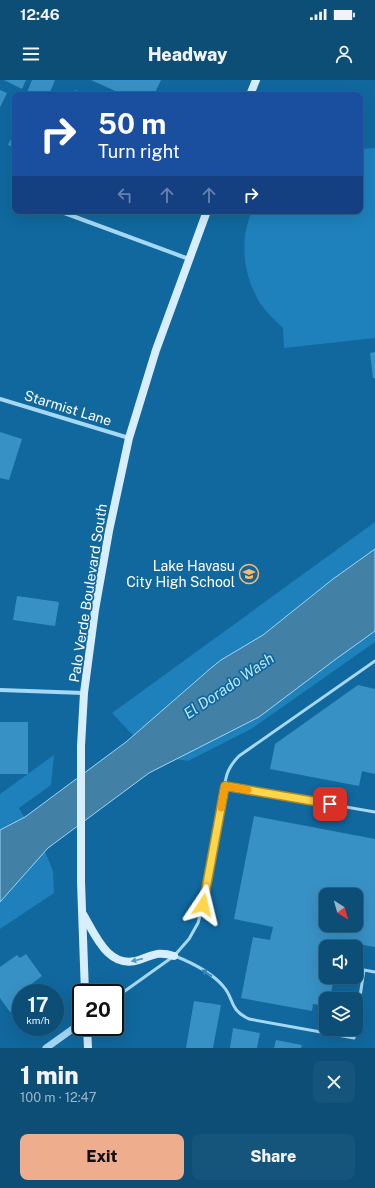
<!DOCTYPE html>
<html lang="en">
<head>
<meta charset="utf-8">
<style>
	body { margin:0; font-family:"Public Sans",sans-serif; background:#15557b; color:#f1f3f6; height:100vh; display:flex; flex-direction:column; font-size:15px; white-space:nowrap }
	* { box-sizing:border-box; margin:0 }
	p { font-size:13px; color:#9ab4c5 }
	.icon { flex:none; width:22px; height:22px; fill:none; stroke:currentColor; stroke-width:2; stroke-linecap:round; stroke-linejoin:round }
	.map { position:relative; height:968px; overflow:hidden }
	.details { display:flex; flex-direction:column; background:#0c4e76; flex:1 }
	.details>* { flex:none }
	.top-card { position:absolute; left:12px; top:12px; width:351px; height:122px; border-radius:8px; box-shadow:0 4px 16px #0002,0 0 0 1px #2c6588; background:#1a4fa0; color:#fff; overflow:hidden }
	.needle { width:26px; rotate:143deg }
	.buttons { position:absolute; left:319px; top:808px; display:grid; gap:8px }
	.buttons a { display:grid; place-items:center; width:44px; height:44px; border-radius:8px; background:#0c4e76; box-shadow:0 4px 16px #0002,0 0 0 1px #2c6588; font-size:20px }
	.speed { position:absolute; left:12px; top:904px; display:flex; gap:8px; font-size:20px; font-weight:700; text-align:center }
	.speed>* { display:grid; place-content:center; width:52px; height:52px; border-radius:50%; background:#0c4e76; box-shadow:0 4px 16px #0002,0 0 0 1px #2c6588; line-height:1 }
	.speed small { font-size:10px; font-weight:400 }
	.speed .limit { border:2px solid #111; border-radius:6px; background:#fff; color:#111 }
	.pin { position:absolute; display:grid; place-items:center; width:34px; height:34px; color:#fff; margin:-17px; border-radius:8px; box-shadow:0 2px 6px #0006 }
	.me { position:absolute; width:44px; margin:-22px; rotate:10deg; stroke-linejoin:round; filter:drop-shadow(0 0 3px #0008) }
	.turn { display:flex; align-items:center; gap:14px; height:84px; padding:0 20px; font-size:18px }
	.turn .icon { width:52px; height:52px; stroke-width:2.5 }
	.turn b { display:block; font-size:28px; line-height:34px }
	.lanes { display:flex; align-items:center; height:38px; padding:0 20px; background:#0003; justify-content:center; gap:20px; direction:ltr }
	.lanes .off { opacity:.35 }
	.round { display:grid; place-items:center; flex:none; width:42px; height:42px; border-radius:8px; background:#15557b }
	.headline { display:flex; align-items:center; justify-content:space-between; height:68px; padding:0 20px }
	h1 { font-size:24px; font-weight:800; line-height:30px }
	.button { display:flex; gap:8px; margin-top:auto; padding:8px 20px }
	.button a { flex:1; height:46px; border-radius:8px; background:#eead8d; color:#111; font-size:16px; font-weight:800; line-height:46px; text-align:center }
	.button a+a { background:#15557b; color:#f1f3f6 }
	.status { display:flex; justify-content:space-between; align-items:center; height:28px; padding:0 20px; background:#0c4e76; direction:ltr }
	.status svg { height:11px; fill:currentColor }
	header { display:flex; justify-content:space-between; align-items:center; height:52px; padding:0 20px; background:#0c4e76; font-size:18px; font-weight:800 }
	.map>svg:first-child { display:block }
	.green { fill:#1e81bb }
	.water { fill:#4280a6; stroke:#97d6f9 }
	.building { fill:#3891c5; fill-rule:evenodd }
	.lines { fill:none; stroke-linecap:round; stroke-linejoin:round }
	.service { stroke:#a5d8f5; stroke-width:3 }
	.minor { stroke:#a5d8f5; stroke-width:4 }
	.tertiary { stroke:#a5d8f5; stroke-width:7 }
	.secondary { stroke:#d6eefe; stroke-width:8 }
	.oneway { fill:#5597c0 }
	.oneway2 { fill:#3584b4 }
	.route-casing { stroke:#a68a30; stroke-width:10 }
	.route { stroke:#ffd54a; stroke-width:7 }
	.slow { stroke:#f59e0b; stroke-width:7 }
	.labels { text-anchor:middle; stroke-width:3.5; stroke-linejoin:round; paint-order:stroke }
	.street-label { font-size:14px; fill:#fff; stroke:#10689e }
	.poi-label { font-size:14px; fill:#fff; stroke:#10689e; text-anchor:end }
	.water-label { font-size:15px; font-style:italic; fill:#bee6fc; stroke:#10689e }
</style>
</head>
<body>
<div class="status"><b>12:46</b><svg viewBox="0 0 49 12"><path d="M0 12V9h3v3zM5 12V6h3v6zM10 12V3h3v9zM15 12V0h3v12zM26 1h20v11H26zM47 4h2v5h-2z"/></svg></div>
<header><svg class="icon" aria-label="menu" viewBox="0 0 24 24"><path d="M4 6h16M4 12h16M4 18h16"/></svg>Headway<svg class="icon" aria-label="person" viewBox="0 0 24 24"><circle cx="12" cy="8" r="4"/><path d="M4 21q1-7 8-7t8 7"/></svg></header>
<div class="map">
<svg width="375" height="968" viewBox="0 0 375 968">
	<rect width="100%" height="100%" fill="#10689e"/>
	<!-- green -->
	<path class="green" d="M375 68V258L284 268 283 248C275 240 266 232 260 223 243 195 239 161 252 131H360V69Z
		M375 442V562L251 649 188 681 176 679 156 680 112 633Z
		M54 675 51 705 19 728 46 774 53 791 54 813 0 849V714Z"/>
	<!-- water -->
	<path class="water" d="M375 469V551L336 579 259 637 149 693 48 768 0 822V750L25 737 126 662 211 588 221 580 263 555 333 499Z"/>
	<!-- building -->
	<path class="building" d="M4 0H26L22 9Z
		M32 0H55L49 15H26Z
		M91 0H161L154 15H124Z
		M0 10 7 13 0 27Z
		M75 10 89 15H73Z
		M15 51V68L8 65Z
		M375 272V298H373L370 273Z
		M0 352 22 359 9 400 0 398Z
		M17 516 59 522 55 546 13 540Z
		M358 605 375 609V694L362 691 359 706 270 689 275 664Z
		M0 642H28V694H0Z
		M254 736 375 759V867L358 864 357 870 356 867H326V897H334L330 919H326V926L313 924 312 931 241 918 253 857 270 860 273 847 234 839ZM326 815H356V845H326Z
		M26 874 42 896 25 909 28 913H21V923L10 932 0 918V887L17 875 20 878Z
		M194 921 221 925 213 968H186Z
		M233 948 260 953 257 968H230Z
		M276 960 302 965 301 968H274Z"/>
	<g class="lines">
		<!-- service -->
		<path class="service" d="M225 706 375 732
			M175 876C190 882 212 893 223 906 235 919 228 929 249 939L354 958 355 949
			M115 918 174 876 189 859 198 843 203 825 226 698C228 689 232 683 239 676L375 581
			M356 943 364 890 375 892"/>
		<!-- minor -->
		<path class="minor" d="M59 131 189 179
			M0 319 129 358
			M0 610 84 613"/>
		<!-- tertiary -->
		<path class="tertiary" d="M46 968 81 943"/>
		<!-- secondary -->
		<path class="secondary" d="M250 15 256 0
			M83 834C95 854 108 890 139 880 154 875 158 871 174 876
			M85 913 81 802V666L84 613 95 530 109 451 129 358 156 270 207 131
			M87 947 88 968"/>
	</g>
	<!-- one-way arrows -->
	<defs><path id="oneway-solid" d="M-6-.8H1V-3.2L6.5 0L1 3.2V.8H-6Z"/></defs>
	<use class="oneway" href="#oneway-solid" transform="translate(137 880) rotate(167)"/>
	<use class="oneway2" href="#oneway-solid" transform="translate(207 893) rotate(-147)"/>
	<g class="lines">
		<!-- route casing -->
		<g class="route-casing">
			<path id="route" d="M203 825 225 706 330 724"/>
		</g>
		<!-- route -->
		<use href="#route" class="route"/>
		<!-- slow -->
		<path class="slow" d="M221 728 225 706 248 710"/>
	</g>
	<!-- icons -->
	<defs>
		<g id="school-ring" transform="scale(1)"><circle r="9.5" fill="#10689e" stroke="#ffb869" stroke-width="1.5"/><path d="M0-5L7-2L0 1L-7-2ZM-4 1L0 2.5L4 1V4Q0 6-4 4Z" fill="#ffb869"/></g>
	</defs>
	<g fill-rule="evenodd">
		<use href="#school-ring" x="249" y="494"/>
	</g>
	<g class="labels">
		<!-- street labels -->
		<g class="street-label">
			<text transform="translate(68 328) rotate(17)" y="5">Starmist Lane</text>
			<text transform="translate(88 513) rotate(-81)" y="5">Palo Verde Boulevard South</text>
		</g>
		<!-- poi labels -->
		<g class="poi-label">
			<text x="235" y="491">Lake Havasu<tspan x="235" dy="16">City High School</tspan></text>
		</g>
		<!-- water labels -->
		<g class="water-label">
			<text transform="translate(229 606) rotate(-34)" y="5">El Dorado Wash</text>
		</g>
	</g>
</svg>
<div class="buttons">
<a><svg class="needle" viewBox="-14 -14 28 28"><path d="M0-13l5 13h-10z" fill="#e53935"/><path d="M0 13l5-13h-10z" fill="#9ab4c5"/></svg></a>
<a><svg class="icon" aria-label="sound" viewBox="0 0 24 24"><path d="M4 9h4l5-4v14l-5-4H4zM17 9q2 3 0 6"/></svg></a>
<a><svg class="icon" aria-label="layers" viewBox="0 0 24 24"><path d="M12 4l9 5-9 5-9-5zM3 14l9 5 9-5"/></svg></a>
</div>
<div class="speed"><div>17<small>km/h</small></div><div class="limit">20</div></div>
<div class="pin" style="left:330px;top:724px;background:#d93025"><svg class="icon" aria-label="arrive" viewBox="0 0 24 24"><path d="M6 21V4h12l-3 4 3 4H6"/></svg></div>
<svg class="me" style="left:203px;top:825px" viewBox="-20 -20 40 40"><path d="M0-17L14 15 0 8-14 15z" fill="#ffd54a" stroke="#fff" stroke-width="4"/></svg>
<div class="top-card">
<div class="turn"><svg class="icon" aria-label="right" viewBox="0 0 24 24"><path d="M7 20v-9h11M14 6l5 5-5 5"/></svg><div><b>50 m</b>Turn right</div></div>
<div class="lanes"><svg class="icon off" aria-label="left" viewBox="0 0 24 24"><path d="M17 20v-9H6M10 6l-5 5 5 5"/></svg><svg class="icon off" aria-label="ahead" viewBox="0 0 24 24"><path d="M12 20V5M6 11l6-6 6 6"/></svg><svg class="icon off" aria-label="ahead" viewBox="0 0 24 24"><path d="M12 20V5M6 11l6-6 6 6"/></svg><svg class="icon" aria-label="right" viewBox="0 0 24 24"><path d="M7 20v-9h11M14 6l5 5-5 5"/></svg></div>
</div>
</div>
<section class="details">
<div class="headline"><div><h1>1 min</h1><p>100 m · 12:47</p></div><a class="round"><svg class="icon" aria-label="close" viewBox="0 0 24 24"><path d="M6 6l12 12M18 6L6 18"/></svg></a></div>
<div class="button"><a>Exit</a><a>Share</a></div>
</section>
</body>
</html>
